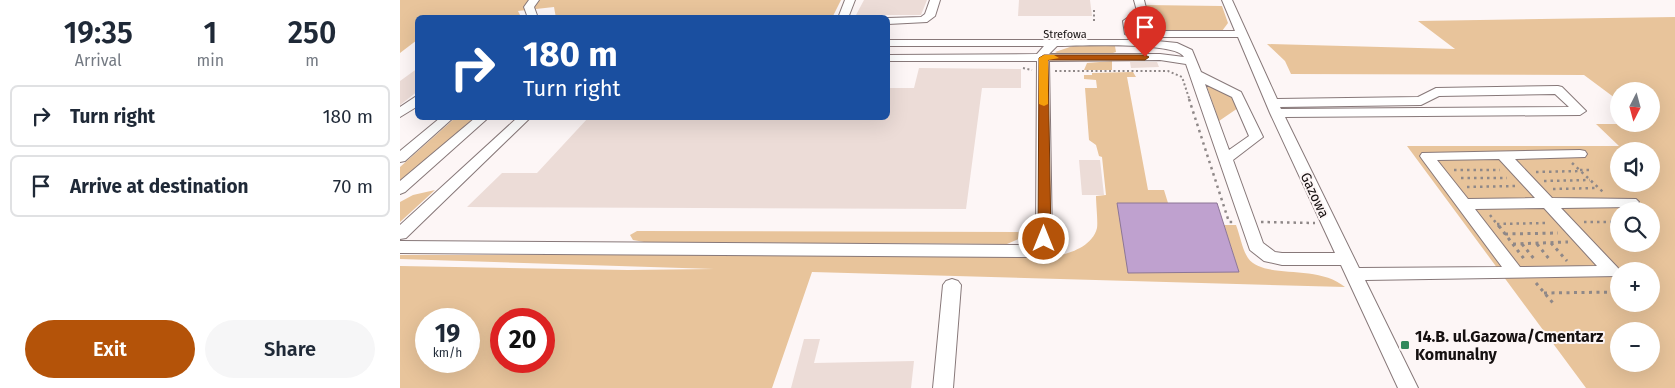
<!DOCTYPE html>
<html lang="en">
<head>
<meta charset="utf-8">
<style>
	body { margin:0; font-family:"Fira Sans",sans-serif; background:#f6f6f7; color:#1f2937; height:100vh; display:flex; flex-direction:column; font-size:19px; white-space:nowrap }
	* { box-sizing:border-box; margin:0 }
	p { font-size:16px; color:#747a83 }
	.icon { flex:none; width:28px; height:28px; fill:none; stroke:currentColor; stroke-width:2; stroke-linecap:round; stroke-linejoin:round }
	.map { position:relative; flex:1; overflow:hidden }
	.details { display:flex; flex-direction:column; background:#fff; width:400px }
	.details>* { flex:none }
	.banner { position:absolute; left:15px; top:15px; width:475px; height:105px; border-radius:8px; box-shadow:0 5px 20px #0002; background:#1a4fa0; color:#fff; overflow:hidden }
	.needle { width:32px; rotate:186deg }
	.buttons { position:absolute; left:1210px; top:82px; display:grid; gap:10px }
	.buttons a { display:grid; place-items:center; width:50px; height:50px; border-radius:50%; background:#fff; box-shadow:0 5px 20px #0002; font-size:25px }
	.speed { position:absolute; left:15px; top:308px; display:flex; gap:10px; font-size:25px; font-weight:700; text-align:center }
	.speed>* { display:grid; place-content:center; width:65px; height:65px; border-radius:50%; background:#fff; box-shadow:0 5px 20px #0002; line-height:1 }
	.speed small { font-size:12px; font-weight:400 }
	.speed .limit { border:8px solid #d22; background:#fff; color:#111 }
	.pin { position:absolute; display:grid; place-items:center; width:42px; height:42px; color:#fff; margin:-51px -21px; border-radius:50% 50% 50% 0; rotate:-45deg; box-shadow:0 0 5px #0007 }
	.pin .icon { rotate:45deg }
	.me { position:absolute; width:55px; margin:-28px; rotate:0deg; stroke-linejoin:round; filter:drop-shadow(0 0 4px #0008) }
	.turn { display:flex; align-items:center; gap:18px; height:105px; padding:0 25px; font-size:22px }
	.turn .icon { width:65px; height:65px; stroke-width:2.5 }
	.turn b { display:block; font-size:35px; line-height:42px }
	.eta { display:flex; justify-content:space-evenly; align-items:center; height:85px; text-align:center }
	.eta b { font-size:30px; font-weight:600; line-height:35px }
	.button { display:flex; gap:10px; margin-top:auto; padding:10px 25px }
	.button a { flex:1; height:58px; border-radius:30px; background:#b45309; color:#fff; font-size:20px; font-weight:600; line-height:58px; text-align:center }
	.button a+a { background:#f6f6f7; color:#1f2937 }
	ul { padding:0; list-style:none }
	li { display:flex; align-items:center; gap:15px; height:62px; margin:0 10px 8px; padding:0 15px; border:2px solid #e0e1e3; border-radius:8px }
	li div { flex:1 }
	li b { display:block; font-size:19px }
	li em { font-style:normal }
	main { display:flex; flex:1; min-height:0 }
	.map>svg:first-child { display:block }
	.green { fill:#e8c49b; fill-rule:evenodd }
	.water { fill:#bfa1cf; stroke:#8c7696 }
	.building { fill:#ecdcd7 }
	.lines { fill:none; stroke-linecap:round; stroke-linejoin:round }
	.minor-casing { stroke:#877879; stroke-width:2 }
	.path-far2 { stroke:#8f8888; stroke-width:2; stroke-dasharray:2 2.5; stroke-linecap:butt }
	.path-far1 { stroke:#8f8888; stroke-width:2.5; stroke-dasharray:2.5 4; stroke-linecap:butt }
	.path { stroke:#8f8888; stroke-width:3; stroke-dasharray:3 4.5; stroke-linecap:butt }
	.minor { fill:#fff; fill-rule:evenodd }
	.route { fill:#b45309; stroke:#753606 }
	.slow { fill:#f59e0b }
	.poi-dot { fill:#32895c; stroke:#fdf6f6; stroke-width:2 }
	.labels { text-anchor:middle; stroke-width:4; stroke-linejoin:round; paint-order:stroke }
	.far-street-label { font-size:11px; fill:#161111; stroke:#fdf6f6 }
	.street-label { font-size:14px; fill:#161111; stroke:#fdf6f6 }
	.near-poi-label { font-size:16px; font-weight:bold; fill:#161111; stroke:#fdf6f6; text-anchor:start }
</style>
</head>
<body>
<main>
<section class="details">
<div class="eta">
<div><b>19:35</b><p>Arrival</p></div>
<div><b>1</b><p>min</p></div>
<div><b>250</b><p>m</p></div>
</div>
<ul>
<li><svg class="icon" aria-label="right" viewBox="0 0 24 24"><path d="M7 20v-9h11M14 6l5 5-5 5"/></svg><div><b>Turn right</b></div><em>180 m</em></li>
<li><svg class="icon" aria-label="arrive" viewBox="0 0 24 24"><path d="M6 21V4h12l-3 4 3 4H6"/></svg><div><b>Arrive at destination</b></div><em>70 m</em></li>
</ul>
<div class="button"><a>Exit</a><a>Share</a></div>
</section>
<div class="map">
<svg width="1275" height="388" viewBox="0 0 1275 388">
	<rect width="100%" height="100%" fill="#fdf6f6"/>
	<!-- green -->
	<path class="green" d="M0 0H441L432 18H156L154 7 118 11 121 17 18 18 17 40 0 53Z
		M744 5 822 6 828 23 822 31 752 30Z
		M1275 17V388H1186L1007 146H1219L1196 124H1251V91H1219V101L1184 75 891 74 885 61 867 44 1055 49 1018 21ZM1219 151H1251V184H1219ZM1219 211H1251V244H1219ZM1219 271H1251V304H1219ZM1219 331H1251V364H1219Z
		M673 46H715L716 52 710 54H659L655 52Z
		M712 61V70H684L687 63Z
		M733 72 736 77H727L748 190H764L768 203H718L839 272 824 225H836C840 235 842 249 848 258 863 280 917 263 945 287L412 272 372 388H0V266L228 270 314 269 0 259V255H660C675 252 693 244 697 228 698 222 696 204 696 196L706 195 702 157 699 156 696 145 689 140 685 88H697L696 80 684 79V75H692V73ZM26 319H69V361H26ZM101 319H144V361H101Z
		M806 84 832 97 838 108 819 121Z
		M55 118H74L0 182V167Z
		M35 190 0 222V202L13 195Z
		M237 231 617 232 623 233V237L607 244 244 242 233 240 230 235Z"/>
	<!-- water -->
	<path class="water" d="M717 203H817L839 272 728 273Z"/>
	<!-- building -->
	<path class="building" d="M464 0H527L521 15H456Z
		M619 0H690L692 16H618Z
		M730 62H757L759 67 731 68Z
		M18 68V91L0 105V81Z
		M519 68 621 69V88H582L566 209 67 207 102 173H137L188 118H488V88H514Z
		M679 160H700L704 195H682Z
		M404 339H420L414 363 514 361 511 388H391Z"/>
	<g class="lines">
		<!-- minor casing -->
		<g class="minor-casing">
			<path id="minor" d="M129 0H139L134 7 138 18H128L124 7Z
				M445 0H455L448 18H438Z
				M530 0H540L535 16 527 22 488 24V18L521 17 525 14Z
				M734 0H744L747 12 733 22 735 34 730 37 725 34 723 21 737 11Z
				M822 0H832L877 99 1018 97 1036 88 1158 86 1162 87 1186 111 1180 115 885 117 959 268 1102 267 1022 159 1020 156 1022 153 1180 150 1185 151 1187 154 1185 157 1115 159 1152 198 1236 199 1239 202 1236 205 1231 207 1161 208 1218 268 1220 271 1218 276 965 280 1018 388H998L941 265H882L864 261 850 250 786 64 760 60 649 61 652 239 635 255 629 257 0 253V241L625 245 636 237 637 61H488V55L637 54 644 46H488V40H747L777 43 792 50 801 72 841 92 863 137 833 160 863 243 875 252 882 253H935L870 113 838 37H744L739 34 744 31H835ZM657 46C677 46 776 41 784 57L760 54H649ZM805 84 832 97 849 136 829 150ZM1155 94 1169 107 881 109 880 107 1021 105 1039 96ZM1099 159 1135 198 1068 199 1037 160ZM1144 208 1197 266 1120 267 1075 209Z
				M18 95V106L0 117V107Z
				M40 118H53L5 161 0 162V151Z
				M75 118H88L5 192 0 194V181Z
				M117 118H130L6 238 0 239V225Z
				M552 279 558 281 561 285 553 388H533L543 285 546 281Z"/>
		</g>
		<!-- path-far2 -->
		<path class="path-far2" d="M694 10V21
			M623 68 632 70
			M655 71H768L782 77 790 101"/>
		<!-- path-far1 -->
		<path class="path-far1" d="M789 99 829 222H835
			M1172 163 1203 192
			M1054 170H1100
			M1180 170H1191
			M1136 172 1181 171
			M1061 178H1107
			M1144 181 1190 180
			M1067 187 1115 186
			M1153 189 1197 188
			M1090 215 1100 228
			M861 222 915 223
			M1184 222H1219
			M1097 224 1148 223"/>
		<!-- path -->
		<path class="path" d="M1099 226 1125 260
			M1105 234 1158 233
			M1151 243 1167 261
			M1113 244 1168 242
			M1122 244 1135 260
			M1137 244 1150 260
			M1136 283 1153 303
			M1144 293 1219 292"/>
		<!-- minor -->
		<use href="#minor" class="minor"/>
	</g>
	<!-- route -->
	<path class="route" d="M644 55H745L749 57 745 60H648L651 239 644 243 638 239 639 58Z"/>
	<!-- slow -->
	<path class="slow" d="M644 55H654L659 58 648 60V104L644 106 639 104V58Z"/>
	<!-- markers -->
	<rect class="poi-dot" x="1000" y="340" width="10" height="10" rx="2.5"/>
	<g class="labels">
		<!-- far-street labels -->
		<g class="far-street-label">
			<text x="665" y="38">Strefowa</text>
		</g>
		<!-- street labels -->
		<g class="street-label">
			<text transform="translate(915 195) rotate(65)" y="5">Gazowa</text>
		</g>
		<!-- near-poi labels -->
		<g class="near-poi-label">
			<text x="1015" y="342">14.B. ul.Gazowa/Cmentarz<tspan x="1015" dy="18">Komunalny</tspan></text>
		</g>
	</g>
</svg>
<div class="buttons">
<a><svg class="needle" viewBox="-14 -14 28 28"><path d="M0-13l5 13h-10z" fill="#e53935"/><path d="M0 13l5-13h-10z" fill="#747a83"/></svg></a>
<a><svg class="icon" aria-label="sound" viewBox="0 0 24 24"><path d="M4 9h4l5-4v14l-5-4H4zM17 9q2 3 0 6"/></svg></a>
<a><svg class="icon" aria-label="search" viewBox="0 0 24 24"><circle cx="10" cy="10" r="6"/><path d="M15 15l6 6"/></svg></a>
<a>+</a>
<a>−</a>
</div>
<div class="speed"><div>19<small>km/h</small></div><div class="limit">20</div></div>
<div class="pin" style="left:745px;top:57px;background:#d93025"><svg class="icon" aria-label="arrive" viewBox="0 0 24 24"><path d="M6 21V4h12l-3 4 3 4H6"/></svg></div>
<svg class="me" style="left:644px;top:239px" viewBox="-20 -20 40 40"><circle r="17" fill="#b45309" stroke="#fff" stroke-width="3"/><path d="M0-11L8 9 0 5-8 9z" fill="#fff"/></svg>
<div class="banner">
<div class="turn"><svg class="icon" aria-label="right" viewBox="0 0 24 24"><path d="M7 20v-9h11M14 6l5 5-5 5"/></svg><div><b>180 m</b>Turn right</div></div>
</div>
</div>
</main>
</body>
</html>
